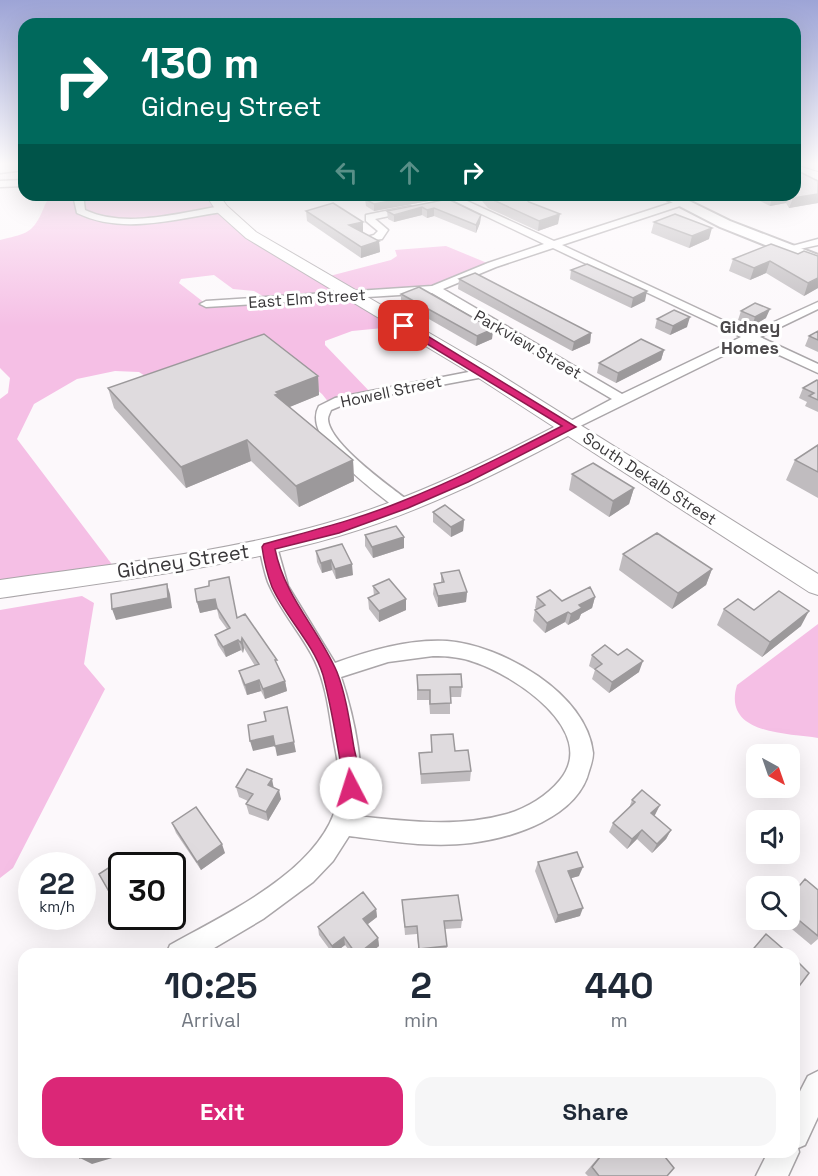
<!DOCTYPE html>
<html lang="en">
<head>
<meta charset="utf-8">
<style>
	body { margin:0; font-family:"Space Grotesk",sans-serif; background:#f6f6f7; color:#1f2937; height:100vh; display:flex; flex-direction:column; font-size:22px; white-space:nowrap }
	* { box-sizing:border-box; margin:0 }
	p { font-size:20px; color:#747a83 }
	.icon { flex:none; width:33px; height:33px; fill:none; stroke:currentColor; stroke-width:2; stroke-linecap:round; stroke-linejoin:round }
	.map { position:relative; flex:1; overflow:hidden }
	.details { position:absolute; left:18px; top:948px; width:782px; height:210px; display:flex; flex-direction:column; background:#fff; border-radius:18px; box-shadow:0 6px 24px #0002 }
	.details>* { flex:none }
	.hud { position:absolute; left:18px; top:18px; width:783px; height:183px; border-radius:18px; box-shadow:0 6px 24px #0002; background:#00695c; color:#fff; overflow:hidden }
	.needle { width:39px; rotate:140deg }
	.controls { position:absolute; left:746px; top:744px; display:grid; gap:12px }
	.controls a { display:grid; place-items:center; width:54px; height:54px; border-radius:12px; background:#fff; box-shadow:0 6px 24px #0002; font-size:30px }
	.speed { position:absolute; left:18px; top:852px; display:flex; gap:12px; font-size:30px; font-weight:700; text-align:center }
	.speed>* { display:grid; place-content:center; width:78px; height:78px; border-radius:50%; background:#fff; box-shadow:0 6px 24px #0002; line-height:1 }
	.speed small { font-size:15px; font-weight:400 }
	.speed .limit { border:3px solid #111; border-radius:9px; background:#fff; color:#111 }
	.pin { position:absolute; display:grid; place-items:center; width:51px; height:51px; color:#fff; margin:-26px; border-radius:12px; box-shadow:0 3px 9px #0006 }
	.me { position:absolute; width:66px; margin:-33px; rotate:355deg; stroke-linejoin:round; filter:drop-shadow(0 0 4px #0008) }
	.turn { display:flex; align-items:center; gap:21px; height:126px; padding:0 24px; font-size:27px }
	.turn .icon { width:78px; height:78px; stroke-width:2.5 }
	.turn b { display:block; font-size:42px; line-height:51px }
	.lanes { display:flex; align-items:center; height:57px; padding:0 24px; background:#0003; justify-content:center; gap:30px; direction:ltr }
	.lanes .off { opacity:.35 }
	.eta { display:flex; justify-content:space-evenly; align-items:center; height:102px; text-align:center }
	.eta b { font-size:36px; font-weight:700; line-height:42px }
	.button { display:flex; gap:12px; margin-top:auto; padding:12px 24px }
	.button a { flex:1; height:69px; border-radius:18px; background:#db2777; color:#fff; font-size:24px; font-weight:700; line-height:69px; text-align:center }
	.button a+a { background:#f6f6f7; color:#1f2937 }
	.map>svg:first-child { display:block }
	.green { fill:#f5bfe5; fill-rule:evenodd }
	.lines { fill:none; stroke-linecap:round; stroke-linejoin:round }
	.street-casing { stroke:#aaa6a9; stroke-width:3 }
	.secondary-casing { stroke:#aaa6a9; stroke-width:2 }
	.primary-casing { stroke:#aaa6a9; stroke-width:4 }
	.highway-casing { stroke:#aaa6a9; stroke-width:3 }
	.street { fill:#fff; fill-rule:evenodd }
	.secondary { fill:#fff; fill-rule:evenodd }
	.primary { fill:#fff; fill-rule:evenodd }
	.highway { fill:#fff; fill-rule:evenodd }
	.wall { fill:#c0bcbf }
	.shaded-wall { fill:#9c999b }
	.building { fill:#dfdbde; stroke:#9c999b; stroke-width:1.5 }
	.route { fill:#db2777; stroke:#8e194d; stroke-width:1.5 }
	.labels { text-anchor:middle; stroke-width:6; stroke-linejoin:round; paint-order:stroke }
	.far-street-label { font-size:16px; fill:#393739; stroke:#fff }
	.far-neighbourhood-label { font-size:18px; font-weight:bold; fill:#4c494b; stroke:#fff }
	.street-label { font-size:20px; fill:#393739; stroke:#fff }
</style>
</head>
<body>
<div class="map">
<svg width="818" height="1176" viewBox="0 0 818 1176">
	<rect width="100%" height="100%" fill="#fcf8fb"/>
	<!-- green -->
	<path class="green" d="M52 195H212L222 209 322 278 391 260 397 256 395 250 446 246 492 265 444 286 352 295 404 326 352 331 325 341V345L372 394 330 404 322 394 270 352 166 390 139 372 115 371 77 379 34 404 17 439 117 571 0 589V399L8 393 10 378 0 368V240C23 234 32 235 42 212 45 205 47 199 52 195ZM214 275 233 289 254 291 268 299 206 304 179 283 181 279Z
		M82 596 94 603 84 664 105 689 13 868 0 878V610Z
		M818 624V738C788 733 722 735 737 685Z"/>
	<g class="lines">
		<!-- street casing -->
		<g class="street-casing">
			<path id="street" d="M24 180V186L0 187V181Z
				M73 195H83L85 210C126 229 178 213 222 206L227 209 222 212C174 219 122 235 77 213Z
				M442 195H454L554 241 677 201H683V205L562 245 750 333 818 302V309L760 337 818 364V373L751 342 570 431 563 427 565 424 612 399 432 293 206 307 200 304 206 301 432 286 488 263 544 244ZM553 248 741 337 622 394 443 289 496 267Z
				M410 206 415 209 413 211 375 219 388 230 382 239 367 241V237L374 235 378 231 366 221V215Z
				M818 239V245L786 252 781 249Z
				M484 369 489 370 491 373 489 376 350 402 331 410C330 413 328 416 328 419 329 444 391 487 410 502L412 506 410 510H398C376 491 300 439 319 406L335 398Z
				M268 541 274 543 277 547 288 586 335 663C371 650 408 639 447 641 501 645 587 693 593 753 593 759 591 765 589 771 578 817 513 838 471 843 430 848 389 841 349 836L333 861 313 882 263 919 204 954H166L170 945C225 914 320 871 337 804 343 782 337 758 333 736 329 711 326 685 315 661 302 634 280 611 268 582 264 571 262 559 259 547L262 543ZM433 656C447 656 461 657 474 662 514 675 600 731 560 780 547 796 527 808 507 814 457 828 407 821 356 816 369 780 353 713 341 677L388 662Z
				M818 1071V1117L805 1145 798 1148 799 1152 788 1176H756L768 1152H794V1103L808 1076Z"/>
		</g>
		<!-- secondary casing -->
		<g class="secondary-casing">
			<path id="secondary" d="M795 165 818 172V180L795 173Z
				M206 195H219L227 206 256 232 491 369 818 574V595L809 592 568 436C495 475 420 512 339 536 229 568 114 581 0 598V580C108 564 218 554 324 524 404 502 480 465 554 427L477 377 246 238 217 212Z"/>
		</g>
		<!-- primary casing -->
		<g class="primary-casing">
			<path id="primary" d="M658 195H677L730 221 818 255V266L720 227Z"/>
		</g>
		<!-- highway casing -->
		<g class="highway-casing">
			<path id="highway" d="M24 162V170L0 173V163Z"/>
		</g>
		<!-- street -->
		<use href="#street" class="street"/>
		<!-- secondary -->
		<use href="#secondary" class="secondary"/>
		<!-- primary -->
		<use href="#primary" class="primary"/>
		<!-- highway -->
		<use href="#highway" class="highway"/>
	</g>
	<!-- wall -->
	<path class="wall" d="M818 181V203L789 208 786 203 770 206 758 200 757 195H795Z
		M381 195H434V200L374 211 366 206 365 199Z
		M477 195H522L529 202 558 224 538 231 488 208Z
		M448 199 481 215 480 223 476 233 434 216 427 218 422 215 394 222 388 219 387 211Z
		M306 211 363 222V232H362L379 241 380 252 361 258 307 221Z
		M654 222 709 239 689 248 651 233Z
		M771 244 818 288 804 296 766 273 750 280 729 271 733 259Z
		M571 270 645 301 631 308 570 279Z
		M459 279 591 333 590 343 572 351 458 289Z
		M401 294 493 329 492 339 476 346 401 303Z
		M741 311 766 318 752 326 738 320Z
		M657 319 687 327 670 335 655 328Z
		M818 331V352L805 346 809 336Z
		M664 350 661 360 616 383 597 373 599 363Z
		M318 376 319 395 289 407 353 460 354 481 299 507 251 461 186 488 114 408 108 388Z
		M818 381V412L805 406 807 402 799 398 803 388Z
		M818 445V498L786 480 795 460Z
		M572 474 634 488 629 504 609 517 569 490Z
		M433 512 464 520 463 531 451 537 433 522Z
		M365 535 404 548 373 558 365 546Z
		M316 551 353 575 336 579 332 570 322 573 317 562Z
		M623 554 712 569 706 585 672 609 619 570Z
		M441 573 467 592 466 602 438 607 433 594 434 584 441 582Z
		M209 586 237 618 279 668 285 681 287 691 265 699 261 691 247 695 242 682 239 671 255 666 244 648 243 653 241 650 226 657 218 645 215 635 227 629 219 618 217 609 200 613 197 602Z
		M373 586 406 599V610L379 622 369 609 368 598 374 596Z
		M537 597 562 601 595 597 592 608 581 614 579 619 568 625 565 622 545 633 533 621 535 610 536 609 535 608Z
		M724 609 754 610 801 626 762 657 717 625Z
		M592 655H618L639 672 609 693 592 679 595 670 589 666Z
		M417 675 462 687 461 697H450V714H430L429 700H417Z
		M431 735 455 751 471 771 470 781 421 784 419 753 431 752Z
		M236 787 274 788 281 799 268 821 249 814 246 804 248 801 239 797Z
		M632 800 654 815 671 830 666 839 652 853 637 839 627 849 609 832 613 823 629 808Z
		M172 823 225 853 201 870 176 833Z
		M538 862 579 876 571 878 580 916 555 923 535 871Z
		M818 890V939L811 945 781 920H789V898Z
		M402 900 462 920 461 928 445 929 447 946 446 954H419L417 934 405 935Z
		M376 909 377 917 368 924 378 938 379 946 369 954H352L345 945 333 954 319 935 318 927Z
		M603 1152H661L667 1176H588L585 1173Z"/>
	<!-- shaded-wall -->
	<path class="shaded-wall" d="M818 194V203L789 208 793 198Z
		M423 195H434V200L374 211V204Z
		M781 195H789L786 203 770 206 772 197Z
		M422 207V215L394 222V215Z
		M434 208V216L427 218V210Z
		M560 214 558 224 538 231 539 221Z
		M481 215 480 223 476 233V225Z
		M363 222V232L350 235 349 225Z
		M712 228 709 239 689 248 692 236Z
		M379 241 380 252 361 258V247Z
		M770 261 766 273 750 280 754 268Z
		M818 278V288L804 296 808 283Z
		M647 291 645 301 631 308 633 298Z
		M770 309 766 318 752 326 755 317Z
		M690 317 687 327 670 335 673 326Z
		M493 329 492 339 476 346 477 336Z
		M591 333 590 343 572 351 574 342Z
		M664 350 661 360 616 383 618 373Z
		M318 376 319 395 280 411 275 395 276 392Z
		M247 440 251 461 186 488 181 467Z
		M353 460 354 481 299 507 296 486Z
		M634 488 629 504 609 517 613 501Z
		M464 520 463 531 451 537V527Z
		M404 537V548L373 558 372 547Z
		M331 560 332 570 322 573 321 563Z
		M352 564 353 575 336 579 335 569Z
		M712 569 706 585 672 609 678 593Z
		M167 584 170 594 172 608 116 620 112 609Z
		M467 592 466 602 438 607V596Z
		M595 597 592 608 581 614 579 619 568 625 571 614 579 605Z
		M215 599 218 609 200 613 197 602Z
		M406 599V610L379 622V611Z
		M809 611 801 626 762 657 770 642Z
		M568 612 565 622 545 633 547 623Z
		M242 638 244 648 243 653 241 643Z
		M238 640 241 650 226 657 223 647Z
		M643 661 639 672 609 693 612 682Z
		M259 680 261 691 247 695 245 685Z
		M285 681 287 691 265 699 263 689Z
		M273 736 275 746 253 751 250 741Z
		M294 742 296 752 277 756 275 746Z
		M272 779 274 789 268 785Z
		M279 790 281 799 268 821 266 812Z
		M660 805 655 815 647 822 651 813Z
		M642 830 637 839 627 849 632 839Z
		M671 830 666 839 652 853 657 844Z
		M222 844 225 853 201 870 197 862Z
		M583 867 579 876 565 880 568 871Z
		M583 908 580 916 555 923 558 915Z
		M376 909 377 917 364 927 363 919Z
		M344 937 345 945 333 954 332 946Z
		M378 938 379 946 369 954H358Z
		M99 1152H129V1153L92 1164 80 1158Z"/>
	<!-- building -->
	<path class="building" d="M800 172 818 181V194L793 198 790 195H795V173Z
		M381 195H423L374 204 365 199Z
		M486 195H522L529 202 560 214 539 221 489 198Z
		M448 199 481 215 476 225 434 208 427 210 422 207 394 215 387 211Z
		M333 203 363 222 349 225 379 241 361 247 306 211Z
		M675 214 712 228 692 236 654 222Z
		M771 244 798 254 804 251 818 256V278L808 283 770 261 754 268 733 259Z
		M587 264 647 291 633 298 571 270Z
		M475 273 591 333 574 342 459 279Z
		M419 287 493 329 477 336 401 294Z
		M755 303 770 309 755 317 741 311Z
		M674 310 690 317 673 326 657 319Z
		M818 331V340L809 336Z
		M264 334 318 376 276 392 278 394 275 395 353 460 296 486 247 440 181 467 108 388Z
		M641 339 664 350 618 373 599 363Z
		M817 380 818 381V400L809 396 814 393 803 388Z
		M818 445V472L795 460Z
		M593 463 634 488 613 501 572 474Z
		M445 505 464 520 451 527 433 512Z
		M396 526 404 537 372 547 365 535Z
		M657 533 712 569 678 593 623 554Z
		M342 544 352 564 335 569 331 560 321 563 316 551Z
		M459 570 467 592 438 596 434 584 444 582 441 573Z
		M229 577 237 618 245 614 277 660H275L285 681 263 689 259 680 245 685 239 671 259 664 242 638 241 643 238 640 223 647 215 635 230 628 217 608 215 599 197 602 195 589 209 586V581Z
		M389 579 406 599 379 611 368 598 379 593 373 586Z
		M167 584 168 598 112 609 111 594Z
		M590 587 595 597 579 605 582 608 571 614 568 612 547 623 535 610 545 605 537 597 550 590 562 601Z
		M779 591 809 611 770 642 724 609 738 599 754 610Z
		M605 645 618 655 627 649 643 661 612 682 595 669 602 664 592 655Z
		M461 674 462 687H450L451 703 430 704V690H418L417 675Z
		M287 707 294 742 275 746 273 736 250 741 248 725 266 721 264 712Z
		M453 734 455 751 468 750 471 771 421 774 419 753 432 752 431 735Z
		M247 769 272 779 268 785 279 790 266 812 246 804 253 794 236 787Z
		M642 790 660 805 651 813 671 830 657 844 642 830 632 839 613 823 635 802 632 800Z
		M196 807 222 844 197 862 172 823Z
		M577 852 583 867 568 871 583 908 558 915 538 862Z
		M116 863 122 872V907L119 909 99 874Z
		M805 879 818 890V936L789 912V898Z
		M363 892 376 909 363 919 378 938 358 954H356L344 937 332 946 318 927Z
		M458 895 462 920 444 921 447 946 419 949 417 926 405 927 402 900Z
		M766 934 789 954H749Z
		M794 958 809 973 794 993Z
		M81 1152H99L80 1158Z
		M604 1152H661L674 1168 667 1176H599L592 1167Z"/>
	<!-- sky -->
	<linearGradient id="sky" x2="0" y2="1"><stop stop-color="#9da4d6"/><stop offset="0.5" stop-color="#fefcfd"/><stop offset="1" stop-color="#fefcfd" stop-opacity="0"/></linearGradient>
	<rect width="818" height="327" fill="url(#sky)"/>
	<!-- route -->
	<path class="route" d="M401 324H408L576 427 468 482 408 508 339 533 275 549C285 598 318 628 337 672 346 695 350 724 354 748 357 762 363 780 357 793L351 796 345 793C341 785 343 775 341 766 336 736 331 705 323 675 313 643 286 618 272 587 267 574 264 561 262 547L264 544C310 531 356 520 400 502 456 480 509 453 562 426L401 328Z"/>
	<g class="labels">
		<!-- far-street labels -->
		<g class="far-street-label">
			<text transform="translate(307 298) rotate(-4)" y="6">East Elm Street</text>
			<text transform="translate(528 344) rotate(30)" y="6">Parkview Street</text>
			<text transform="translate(391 391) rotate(-12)" y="6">Howell Street</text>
			<text transform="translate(650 478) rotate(33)" y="6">South Dekalb Street</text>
		</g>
		<!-- far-neighbourhood labels -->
		<g class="far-neighbourhood-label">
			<text x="750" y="333">Gidney<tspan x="750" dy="21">Homes</tspan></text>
		</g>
		<!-- street labels -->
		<g class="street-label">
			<text transform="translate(183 561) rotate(-9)" y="7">Gidney Street</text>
		</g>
	</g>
</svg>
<div class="controls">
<a><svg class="needle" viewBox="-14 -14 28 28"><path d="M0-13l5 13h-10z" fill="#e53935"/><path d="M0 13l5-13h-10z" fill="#747a83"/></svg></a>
<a><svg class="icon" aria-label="sound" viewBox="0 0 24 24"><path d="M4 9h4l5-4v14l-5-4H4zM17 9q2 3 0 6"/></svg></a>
<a><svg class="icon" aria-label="search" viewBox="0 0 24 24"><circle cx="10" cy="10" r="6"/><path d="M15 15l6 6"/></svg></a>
</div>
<div class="speed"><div>22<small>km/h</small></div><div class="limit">30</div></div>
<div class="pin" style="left:404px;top:326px;background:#d93025"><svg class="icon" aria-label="arrive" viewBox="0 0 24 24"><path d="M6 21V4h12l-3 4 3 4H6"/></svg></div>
<svg class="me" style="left:351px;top:788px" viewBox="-20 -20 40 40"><circle r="19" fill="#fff"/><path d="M0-13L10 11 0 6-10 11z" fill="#db2777"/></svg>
<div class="hud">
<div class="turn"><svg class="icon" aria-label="right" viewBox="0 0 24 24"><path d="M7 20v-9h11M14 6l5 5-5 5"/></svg><div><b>130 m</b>Gidney Street</div></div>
<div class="lanes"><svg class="icon off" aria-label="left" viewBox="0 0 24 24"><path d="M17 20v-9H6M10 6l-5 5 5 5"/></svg><svg class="icon off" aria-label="ahead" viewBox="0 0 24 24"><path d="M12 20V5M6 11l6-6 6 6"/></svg><svg class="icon" aria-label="right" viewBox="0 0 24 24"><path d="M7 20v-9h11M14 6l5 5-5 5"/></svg></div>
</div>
<section class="details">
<div class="eta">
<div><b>10:25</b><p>Arrival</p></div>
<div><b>2</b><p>min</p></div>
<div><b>440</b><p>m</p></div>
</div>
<div class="button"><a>Exit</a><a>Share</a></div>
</section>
</div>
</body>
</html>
